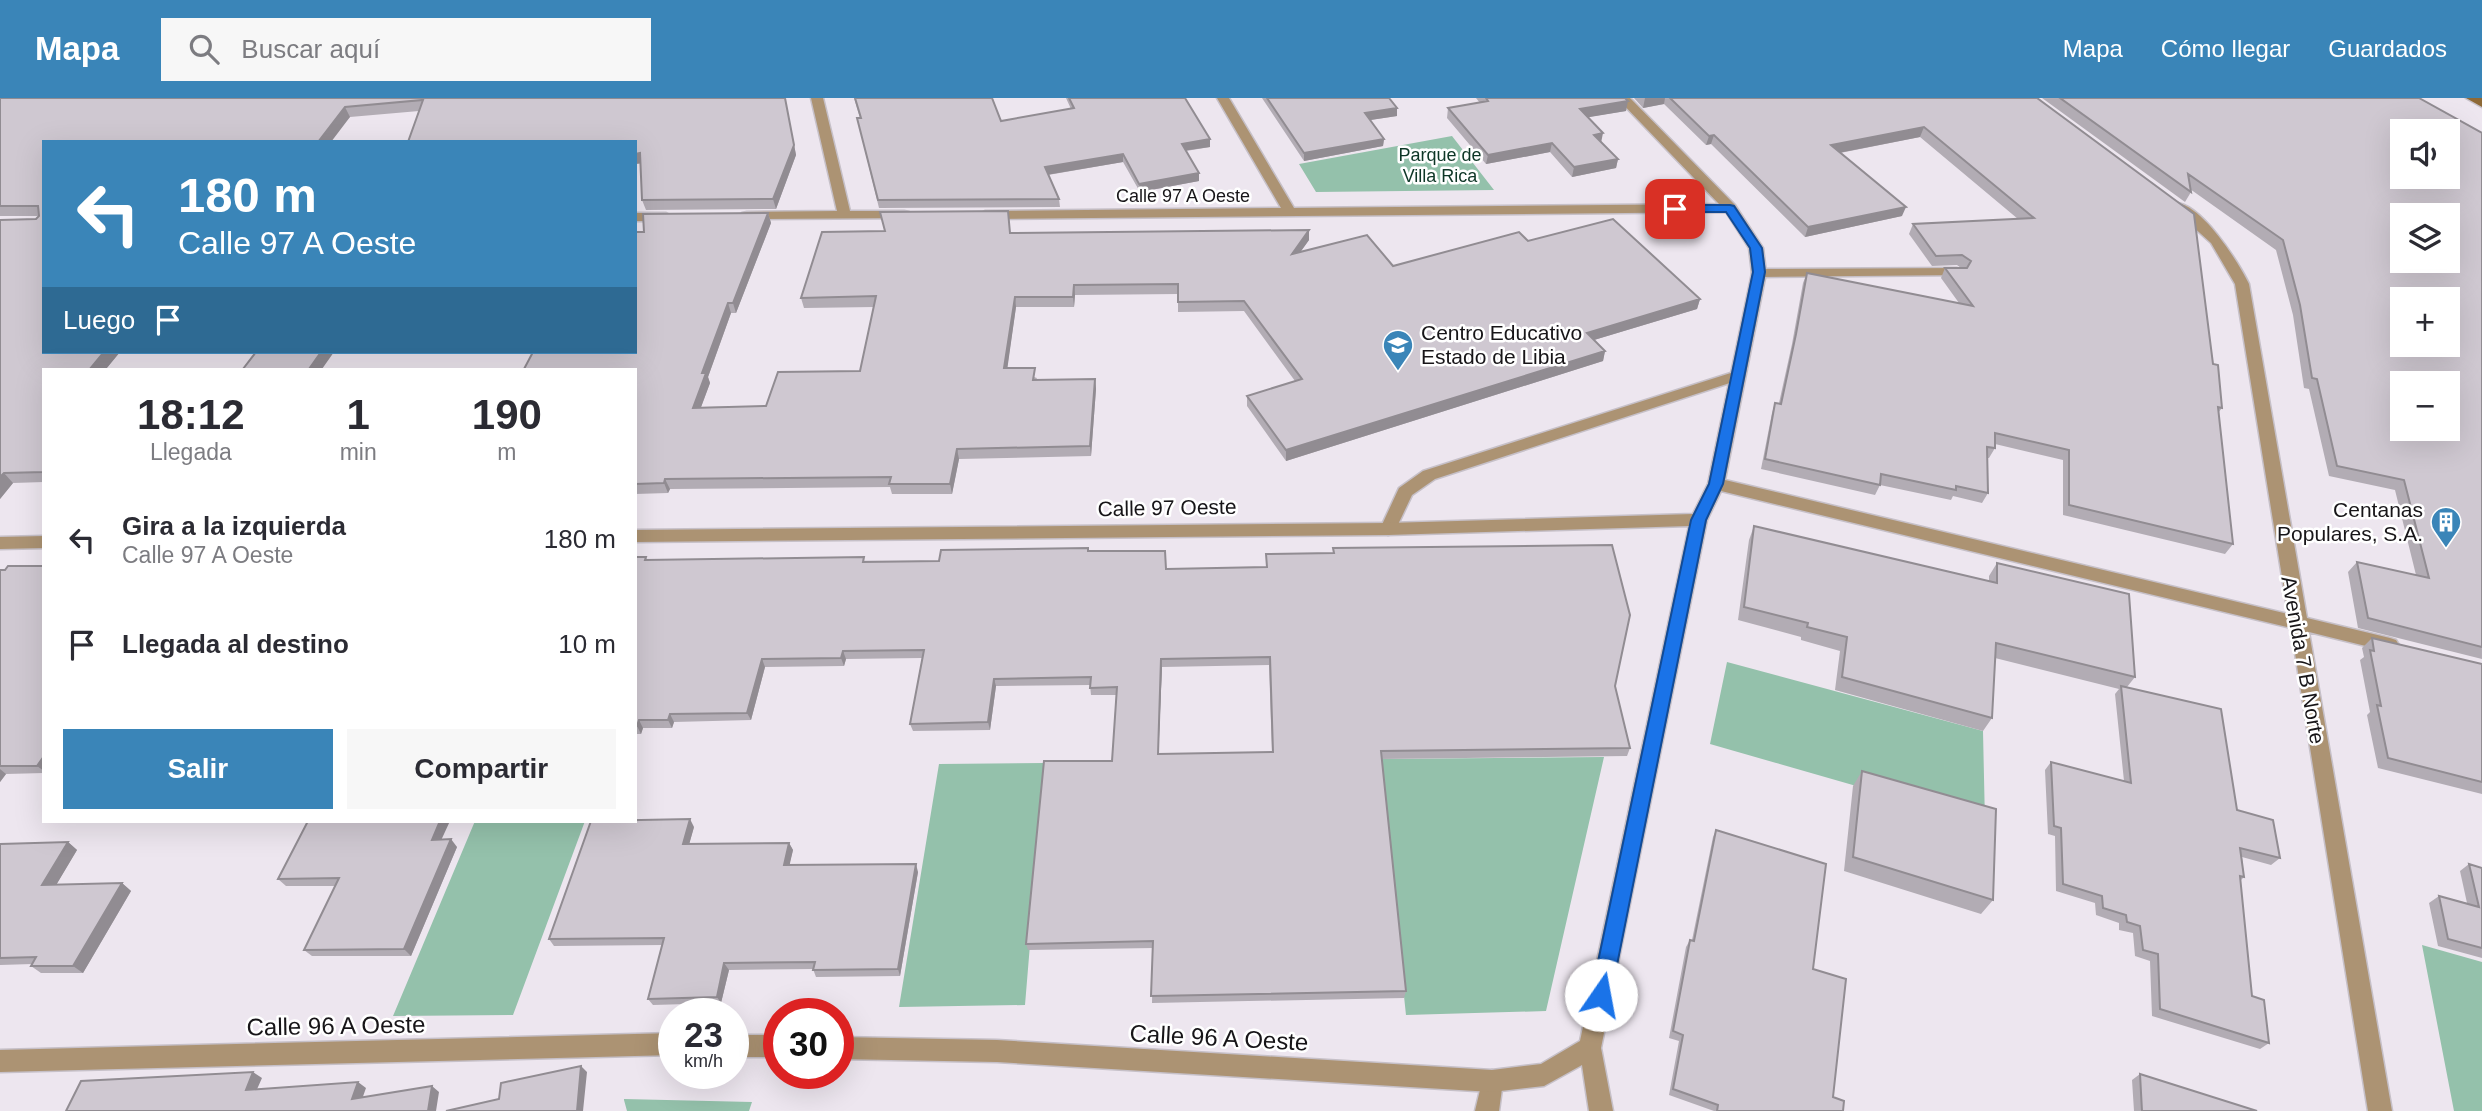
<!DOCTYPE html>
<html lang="es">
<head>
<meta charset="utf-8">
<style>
	body { margin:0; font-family:Helvetica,sans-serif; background:#f7f7f7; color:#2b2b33; height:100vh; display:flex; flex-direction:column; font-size:26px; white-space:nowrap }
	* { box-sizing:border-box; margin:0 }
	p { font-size:23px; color:#7c7c81 }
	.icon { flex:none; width:38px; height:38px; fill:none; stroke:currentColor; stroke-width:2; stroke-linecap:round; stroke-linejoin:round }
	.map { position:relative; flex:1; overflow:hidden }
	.drawer { position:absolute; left:42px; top:270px; width:595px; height:455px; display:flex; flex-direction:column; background:#fff; border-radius:0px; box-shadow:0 7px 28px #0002 }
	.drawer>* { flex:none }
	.guide { position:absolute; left:42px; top:42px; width:595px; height:214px; border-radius:0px; box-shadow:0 7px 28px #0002; background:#3a85b8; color:#fff; overflow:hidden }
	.tools { position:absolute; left:2390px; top:21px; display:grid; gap:14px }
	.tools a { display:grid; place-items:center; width:70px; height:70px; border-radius:0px; background:#fff; box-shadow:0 7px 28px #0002; font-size:35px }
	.speed { position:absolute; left:658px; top:900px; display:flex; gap:14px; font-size:35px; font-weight:700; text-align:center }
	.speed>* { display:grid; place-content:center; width:91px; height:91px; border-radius:50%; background:#fff; box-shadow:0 7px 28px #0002; line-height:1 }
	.speed small { font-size:18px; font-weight:400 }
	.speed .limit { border:10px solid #d22; background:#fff; color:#111 }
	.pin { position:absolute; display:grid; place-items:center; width:60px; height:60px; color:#fff; margin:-30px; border-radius:14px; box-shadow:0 4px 10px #0006 }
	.me { position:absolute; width:77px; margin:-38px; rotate:12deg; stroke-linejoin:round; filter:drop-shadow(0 0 5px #0008) }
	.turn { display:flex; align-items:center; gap:24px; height:147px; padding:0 21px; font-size:32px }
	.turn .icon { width:91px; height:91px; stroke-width:2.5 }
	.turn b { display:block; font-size:49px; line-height:60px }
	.then { display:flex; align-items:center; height:66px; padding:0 21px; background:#0003; gap:14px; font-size:26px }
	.eta { display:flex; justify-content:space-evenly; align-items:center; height:119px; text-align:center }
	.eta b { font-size:42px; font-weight:700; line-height:49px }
	.cta { display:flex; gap:14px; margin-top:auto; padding:14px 21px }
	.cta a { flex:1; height:80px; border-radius:0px; background:#3a85b8; color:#fff; font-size:28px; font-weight:700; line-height:80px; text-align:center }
	.cta a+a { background:#f7f7f7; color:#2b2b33 }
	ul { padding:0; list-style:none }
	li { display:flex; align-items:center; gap:21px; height:105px; padding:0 21px }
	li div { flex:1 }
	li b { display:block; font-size:26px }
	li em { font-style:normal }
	header { display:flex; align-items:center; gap:42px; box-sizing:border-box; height:98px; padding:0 35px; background:#3a85b8; color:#fff }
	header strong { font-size:33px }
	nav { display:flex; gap:38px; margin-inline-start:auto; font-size:24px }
	.search { width:490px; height:63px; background:#f7f7f7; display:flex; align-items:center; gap:18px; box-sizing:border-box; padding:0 24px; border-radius:0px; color:#7c7c81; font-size:26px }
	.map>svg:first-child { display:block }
	.green { fill:#94c1ab }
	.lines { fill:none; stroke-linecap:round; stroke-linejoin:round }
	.lane-casing { stroke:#c6c0c8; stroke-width:3 }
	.street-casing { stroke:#c6c0c8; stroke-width:3 }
	.secondary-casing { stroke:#c6c0c8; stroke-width:3 }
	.lane { fill:#ac9373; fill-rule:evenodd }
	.street { fill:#ac9373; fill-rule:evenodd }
	.secondary { fill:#8e6936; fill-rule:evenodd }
	.wall { fill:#b2acb4; fill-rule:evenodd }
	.shaded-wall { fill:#918c92 }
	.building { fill:#cfc8d1; stroke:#918c92; stroke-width:2; fill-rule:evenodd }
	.route { fill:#1a73e8; stroke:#114b97; stroke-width:2 }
	.labels { text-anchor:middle; stroke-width:5; stroke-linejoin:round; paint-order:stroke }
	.far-park-label { font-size:18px; fill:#0d3626; stroke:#fff }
	.far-street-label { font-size:18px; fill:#171518; stroke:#fff }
	.poi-label { font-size:21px; fill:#171518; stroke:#fff; text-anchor:start }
	.street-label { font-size:21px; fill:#171518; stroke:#fff }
	.near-street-label { font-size:24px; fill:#171518; stroke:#fff }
</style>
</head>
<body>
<header>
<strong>Mapa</strong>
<div class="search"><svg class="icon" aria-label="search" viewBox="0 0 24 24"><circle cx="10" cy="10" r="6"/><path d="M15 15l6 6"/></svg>Buscar aquí</div>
<nav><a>Mapa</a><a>Cómo llegar</a><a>Guardados</a></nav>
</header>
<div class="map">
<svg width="2482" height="1013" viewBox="0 0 2482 1013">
	<rect width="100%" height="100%" fill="#ede6ef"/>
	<!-- green -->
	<path class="green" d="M1452 38 1494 92 1316 94 1299 66Z
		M1727 564 1983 633 1985 725 1710 646Z
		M1604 659 1546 913 1406 917 1379 661Z
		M1045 665 1025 907 899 909 939 666Z
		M475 723H585L513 917 393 918Z
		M2422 847 2482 864V1013H2454Z
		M624 1002V1001L752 1004 749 1013H627Z"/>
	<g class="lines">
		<!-- lane casing -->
		<g class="lane-casing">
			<path id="lane" d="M1957 170 1964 174 1962 177 1759 179 1752 175 1759 171Z
				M1737 273 1744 278 1742 281 1435 381 1412 397 1394 435 1388 437 1380 431 1399 390 1423 373Z
				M1492 972 1500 975 1503 983 1499 1013H1475L1484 975Z"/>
		</g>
		<!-- street casing -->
		<g class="street-casing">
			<path id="street" d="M811 0H823L850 113H904L909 114V120L742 121V115L747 114 837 113Z
				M1217 0H1229L1294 110 1719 106 1617 0H1630L1735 107 1763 150 1766 175 1725 382 2288 516 2235 186 2211 145 2170 108 2172 105C2199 101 2239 165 2249 186L2307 520 2390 540 2396 542 2399 547 2396 552 2390 554 2309 534 2392 1013H2368L2291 530 1721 393 1707 422 1601 950 1613 1013H1589L1582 967 1544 988 1492 994 997 964 838 961V939L997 942 1492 972 1541 966 1580 943 1689 428 1388 437 635 444V432L1388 425 1693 416 1708 386 1752 175 1749 150 1726 114 985 121 978 117 985 113 1281 110Z
				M635 115H666L673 119 666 123H635Z
				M44 438V450L0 451V439Z
				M674 935V957L0 974V952Z
				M733 937H779V959H733Z"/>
		</g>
		<!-- secondary casing -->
		<g class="secondary-casing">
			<path id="secondary" d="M2466 0H2482V9Z"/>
		</g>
		<!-- lane -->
		<use href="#lane" class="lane"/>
		<!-- street -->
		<use href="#street" class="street"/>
		<!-- secondary -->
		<use href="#secondary" class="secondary"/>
	</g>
	<!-- wall -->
	<path class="wall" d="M0 0H785L796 57 776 111 646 112 642 102 641 65 635 66V44L419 13 350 19 44 254H120L106 271H44V384L13 385 0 401 36 121 39 118H0Z
		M854 0H992L1001 23 1071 11 1066 0H1185L1210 41V49L1186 53 1199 83 1140 94 1123 64 1048 77 1059 101 1060 109 879 110 857 20H860Z
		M1262 0H1389L1397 18 1370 22 1384 41 1383 48 1304 63Z
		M1476 0H1625L1626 13 1588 19 1601 44 1618 61 1616 70 1572 79 1550 54 1486 66 1447 20 1448 10 1480 5Z
		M1634 0H2037L2213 266 2222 310 2218 315 2233 446 2225 456 2063 417V362L1995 346V350L1989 360H1987L1988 395 1982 405 1953 398 1951 402 1880 387 1875 397 1761 371 1772 315 1775 305H1779L1792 246 1803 185 1807 175 1959 205 1941 180 1945 170H1961L1957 167 1932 168 1909 136 1913 126 2018 121 1920 39 1840 55 1902 118 1805 139 1711 46 1706 47 1664 6 1643 10Z
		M2042 0H2419L2482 35V561L2358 530 2348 474 2357 464 2416 477 2395 392 2329 378 2309 291 2304 290 2293 217 2276 152 2190 91 2191 94 2185 104Z
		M768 115 771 125 736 215H731L708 279 710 285 701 309 766 308 860 273 874 209 804 210 801 200 1011 135 1309 132V142L1300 154 1393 168 1528 143 1700 201 1697 211 1594 242 1605 253 1603 263 1286 363 1247 308V298L1295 283 1244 213 1178 214V196L1075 197 1074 209H1016L1007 270 1037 280 1036 282 1095 281 1096 291 1091 358 959 361 952 396H892L890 389 670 391 668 395 635 396V271L644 134Z
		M1754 428 1989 483V478L1997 465 2135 579 2127 589 2280 760 2271 767 2242 759 2244 779 2240 783 2252 898 2269 945 2260 951 2152 918 2150 863 2135 858 2133 835 2119 832V825L2096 817 2095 805 2056 793 2055 738 2048 736 2045 672 2051 664 2124 683 2115 596 2119 591 1995 560 1992 620 1983 633 1835 592 1840 553 1801 542V539L1738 522 1749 442Z
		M1333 450 1615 588 1630 650 1627 658 1381 661 1406 893 1404 900 1152 905 1153 850 1028 852 1026 846 1112 663 1116 597H1091L1090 587 996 588 990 632 913 633 910 626 922 560 846 561 844 568 765 569 751 622 674 624 672 630H643L641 636H635V459H646L647 462 939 463 1089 453 1166 471 1266 469 1333 455ZM1269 567 1272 654 1158 656 1162 569Z
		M44 468V675L6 676 0 684V472Z
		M2372 540 2482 566V696L2378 670 2367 617 2370 614 2360 562 2364 559 2362 550Z
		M1862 673 1993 802 1981 816 1844 773 1853 688Z
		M694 729 689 746 789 745 793 752 789 767 918 774 900 878 816 879 813 871 729 872 721 905 653 907 648 901 663 847 554 848 549 841Z
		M1716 732 1813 871 1833 999 1843 1013H1714L1669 997 1679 943 1669 940 1686 849 1690 842H1692L1713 739Z
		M441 742 457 749 411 858H312L304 852 335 788H286L278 781Z
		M68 744 77 752 56 787 122 785 131 793 83 875H41L31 868 32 866 0 867V746Z
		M2469 766 2482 770V860L2438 848 2429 805 2439 798 2467 805 2460 773Z
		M2140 976 2257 1013H2134L2132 982Z"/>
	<!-- shaded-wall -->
	<path class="shaded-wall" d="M785 0 796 57 776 111 773 101Z
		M1645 0H1665L1664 6 1643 10Z
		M1628 3 1626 13 1578 21 1580 11Z
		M345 9 350 19 331 44H318Z
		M1397 10V18L1364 23 1365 15Z
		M1924 29 1920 39 1828 57 1831 47Z
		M1603 35 1601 45 1594 37Z
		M1714 37 1711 46 1706 47 1709 38Z
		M1210 41V49L1182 53V46Z
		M1384 41 1383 48 1304 63V55Z
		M1552 45 1550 54 1486 66 1488 57Z
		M640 55 644 65 635 66V56Z
		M1123 56V64L1046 77 1045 69Z
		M1618 61 1616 70 1572 79 1574 69Z
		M1199 75V83L1140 94 1139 86Z
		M1906 109 1902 118 1805 139 1808 129Z
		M768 115 771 125 736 215 733 205Z
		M1309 132V142L1292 166V156Z
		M1074 187 1075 197 1074 209 1073 199Z
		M1015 199 1016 209 1006 280 1004 270Z
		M1700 201 1697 211 1584 245 1587 235Z
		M728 205 731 215 708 279 710 285 697 320 693 310 702 275Z
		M1605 253 1603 263 1286 363V352Z
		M104 254H120L106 271H90Z
		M321 254H334L322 271H309Z
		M1095 281 1096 291 1091 358 1090 348Z
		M957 351 959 361 952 396 950 386Z
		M4 375 13 385 0 401V379Z
		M665 381 670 391 668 395 664 385Z
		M843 553 846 561 844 568 841 560Z
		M762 561 765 569 751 622 747 615Z
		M1161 561 1162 569 1158 664V656Z
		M994 581 996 588 990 632 988 624Z
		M670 616 674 624 672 630 668 622Z
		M639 622 643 630 641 636 637 628Z
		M44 658V673L37 668Z
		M0 671 6 676 0 684Z
		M690 721 694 729 687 754 683 746Z
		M440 723H450L438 749 432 742Z
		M451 741 457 749 411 858 404 851Z
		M68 744 77 752 52 794 42 787Z
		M789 745 793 752 788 774 784 767Z
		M916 766 918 774 900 878 898 871Z
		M122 785 131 793 83 875 73 868Z
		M724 865 729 872 721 905 717 899Z
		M581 968 587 974 583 1013H577Z
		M253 974 262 980 254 998 246 992Z
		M358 984 366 990 360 1007 352 1001Z
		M432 988 439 994 436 1013H428Z"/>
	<!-- building -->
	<path class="building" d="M0 0H785L794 47 773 101 642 102 640 55 635 56V44H408L423 2 345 9 318 44H44V254H104L90 271H44V374L4 375 0 379V122L36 121 39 118 38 108H0Z
		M855 0H992L1001 23 1074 10 1069 0H1185L1210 41 1182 46 1199 75 1139 86 1123 56 1045 69 1059 101 878 102 857 20H861Z
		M1267 0H1389L1397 10 1365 15 1384 41 1304 55Z
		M1486 0H1625L1628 3 1580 11 1603 35 1594 37 1618 61 1574 69 1552 45 1488 57 1448 10 1488 3Z
		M1670 0H2037L2194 116 2213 266 2218 267 2222 310 2218 309 2233 446 2069 407V352L1995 335V350L1987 349 1988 395 1956 388V392L1881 376 1880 387 1765 361 1775 305 1781 306 1796 236 1807 175 1973 208 1945 170H1967L1971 163 1962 157 1936 158 1913 126 2034 120 1924 29 1831 47 1906 109 1808 129 1714 37 1709 38Z
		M2060 0H2419L2482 35V549L2368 520 2357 464 2429 480 2404 382 2337 368 2317 281 2312 280 2300 207 2283 142 2188 76 2191 94ZM2403 33H2448V79H2403ZM2403 117H2448V163H2403ZM2403 201H2448V247H2403ZM2403 285H2448V331H2403Z
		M1008 113 1010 135 1309 132 1292 156 1367 137 1393 168 1519 134 1528 143 1613 121 1700 201 1587 235 1605 253 1286 352 1247 298 1302 281 1244 203 1178 204V186L1074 187 1073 199H1015L1004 270H1035L1033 282 1095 281 1090 348 957 351 950 386H889L891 379 665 381 664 385 635 386V271H524L533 254H635V134H644L643 116 768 115 733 205H728L702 275H706L693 310 766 308 778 274 860 273 876 198 801 200 822 134 885 133 880 114Z
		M256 254H321L309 271H243Z
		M1754 428 1997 485V465L2129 496 2135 579 1996 545 1992 620 1842 579 1847 539 1807 529 1808 525 1744 509Z
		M1612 447 1630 517 1615 588 1630 650 1381 653 1406 893 1151 898 1153 843 1026 846 1044 663H1112L1117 589 1090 590 1091 579 994 581 988 624 910 626 924 552 843 553 841 560 762 561 747 615 670 616 668 622H639L637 628H635V459H646L645 462 864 459 863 464 939 463 941 452 1088 450V453H1165L1166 471 1267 469 1266 456 1334 455 1333 450ZM1270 559 1273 654 1158 656 1161 561Z
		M8 468H44V658L37 668H0V472H5Z
		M2372 540 2482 566V684L2388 660 2377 607 2381 608 2370 552 2374 553Z
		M2121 588 2221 611 2237 712 2273 722 2280 760 2240 750 2244 779 2240 778 2252 898 2264 902 2269 945 2160 911 2158 856 2143 852 2140 828 2127 824 2126 817 2103 810 2102 798 2063 786 2061 730 2054 728 2051 664 2131 685Z
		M1862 673 1996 711 1993 802 1853 759Z
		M690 721 683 746 789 745 784 767 916 766 898 871 813 872 815 864 724 865 717 899 648 901 664 840 549 841 591 723Z
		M308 723H440L432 742 451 741 404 851 304 852 339 780 278 781Z
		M1716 732 1826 766 1813 871 1846 881 1833 999 1844 1003 1843 1013H1717L1718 1007 1673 991 1683 937 1673 933 1690 842 1694 843Z
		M68 744 42 787 122 785 73 868H31L36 859 0 860V746Z
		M2469 766 2482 770V850L2448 841 2439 798 2479 809Z
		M581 968 577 1013H446L499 1001 501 985Z
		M253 974 246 992 358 984 352 1001 432 988 428 1013H66L81 983Z
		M2140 976 2257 1013H2142Z"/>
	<!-- route -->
	<path class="route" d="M1730 107 1734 108 1762 150 1765 174 1723 386 1706 422 1611 897 1608 904 1601 907 1594 904 1591 897 1691 422 1709 386 1753 174 1750 150 1726 114H1675L1669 111 1675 107Z"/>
	<!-- icons -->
	<defs>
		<g id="school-pin" transform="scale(1.575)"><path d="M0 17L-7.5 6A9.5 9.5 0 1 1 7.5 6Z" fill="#3a85b8" stroke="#fff"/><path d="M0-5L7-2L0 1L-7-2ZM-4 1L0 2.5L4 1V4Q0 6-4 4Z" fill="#fff"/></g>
		<g id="building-pin" transform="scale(1.575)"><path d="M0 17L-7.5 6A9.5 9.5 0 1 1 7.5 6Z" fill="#3a85b8" stroke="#fff"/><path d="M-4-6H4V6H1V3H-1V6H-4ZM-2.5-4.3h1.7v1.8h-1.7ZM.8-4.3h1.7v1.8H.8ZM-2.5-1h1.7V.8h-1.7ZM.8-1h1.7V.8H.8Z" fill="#fff"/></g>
	</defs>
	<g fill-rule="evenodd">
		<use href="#school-pin" x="1398" y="247"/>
		<use href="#building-pin" x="2446" y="424"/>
	</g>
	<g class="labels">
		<!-- far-park labels -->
		<g class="far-park-label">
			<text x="1440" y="63">Parque de<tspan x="1440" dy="21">Villa Rica</tspan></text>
		</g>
		<!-- far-street labels -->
		<g class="far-street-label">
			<text x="1183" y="104">Calle 97 A Oeste</text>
		</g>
		<!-- poi labels -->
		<g class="poi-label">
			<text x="1421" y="242">Centro Educativo<tspan x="1421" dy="24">Estado de Libia</tspan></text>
			<text x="2423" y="419" text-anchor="end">Centanas<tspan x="2423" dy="24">Populares, S.A.</tspan></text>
		</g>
		<!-- street labels -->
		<g class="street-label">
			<text transform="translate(1167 410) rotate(-1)" y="7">Calle 97 Oeste</text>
			<text transform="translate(2303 562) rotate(80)" y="7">Avenida 7 B Norte</text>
		</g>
		<!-- near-street labels -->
		<g class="near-street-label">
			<text transform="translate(336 928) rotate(-1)" y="8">Calle 96 A Oeste</text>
			<text transform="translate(1219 940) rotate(3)" y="8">Calle 96 A Oeste</text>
		</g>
	</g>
</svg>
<div class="tools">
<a><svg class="icon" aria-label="sound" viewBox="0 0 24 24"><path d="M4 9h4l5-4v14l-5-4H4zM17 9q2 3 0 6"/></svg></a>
<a><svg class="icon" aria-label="layers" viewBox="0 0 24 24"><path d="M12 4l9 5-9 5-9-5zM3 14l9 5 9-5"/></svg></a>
<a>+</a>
<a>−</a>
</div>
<div class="speed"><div>23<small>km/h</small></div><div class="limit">30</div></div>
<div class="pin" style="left:1675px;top:111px;background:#d93025"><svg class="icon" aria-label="arrive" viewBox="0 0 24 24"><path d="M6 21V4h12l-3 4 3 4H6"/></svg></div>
<svg class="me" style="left:1601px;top:897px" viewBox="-20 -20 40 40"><circle r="19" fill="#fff"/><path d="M0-13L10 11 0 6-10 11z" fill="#1a73e8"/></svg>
<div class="guide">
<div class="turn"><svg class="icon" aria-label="left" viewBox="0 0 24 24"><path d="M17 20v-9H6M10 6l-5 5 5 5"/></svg><div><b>180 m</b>Calle 97 A Oeste</div></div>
<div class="then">Luego<svg class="icon" aria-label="arrive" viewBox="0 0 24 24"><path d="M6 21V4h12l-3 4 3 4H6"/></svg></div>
</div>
<section class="drawer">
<div class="eta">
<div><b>18:12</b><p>Llegada</p></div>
<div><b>1</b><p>min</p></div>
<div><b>190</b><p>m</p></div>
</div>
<ul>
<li><svg class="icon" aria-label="left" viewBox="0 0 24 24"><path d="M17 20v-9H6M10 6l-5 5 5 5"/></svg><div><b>Gira a la izquierda</b><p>Calle 97 A Oeste</p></div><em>180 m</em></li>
<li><svg class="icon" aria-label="arrive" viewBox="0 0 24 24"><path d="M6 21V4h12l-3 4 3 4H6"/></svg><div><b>Llegada al destino</b></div><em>10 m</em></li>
</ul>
<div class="cta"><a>Salir</a><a>Compartir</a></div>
</section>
</div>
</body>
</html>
